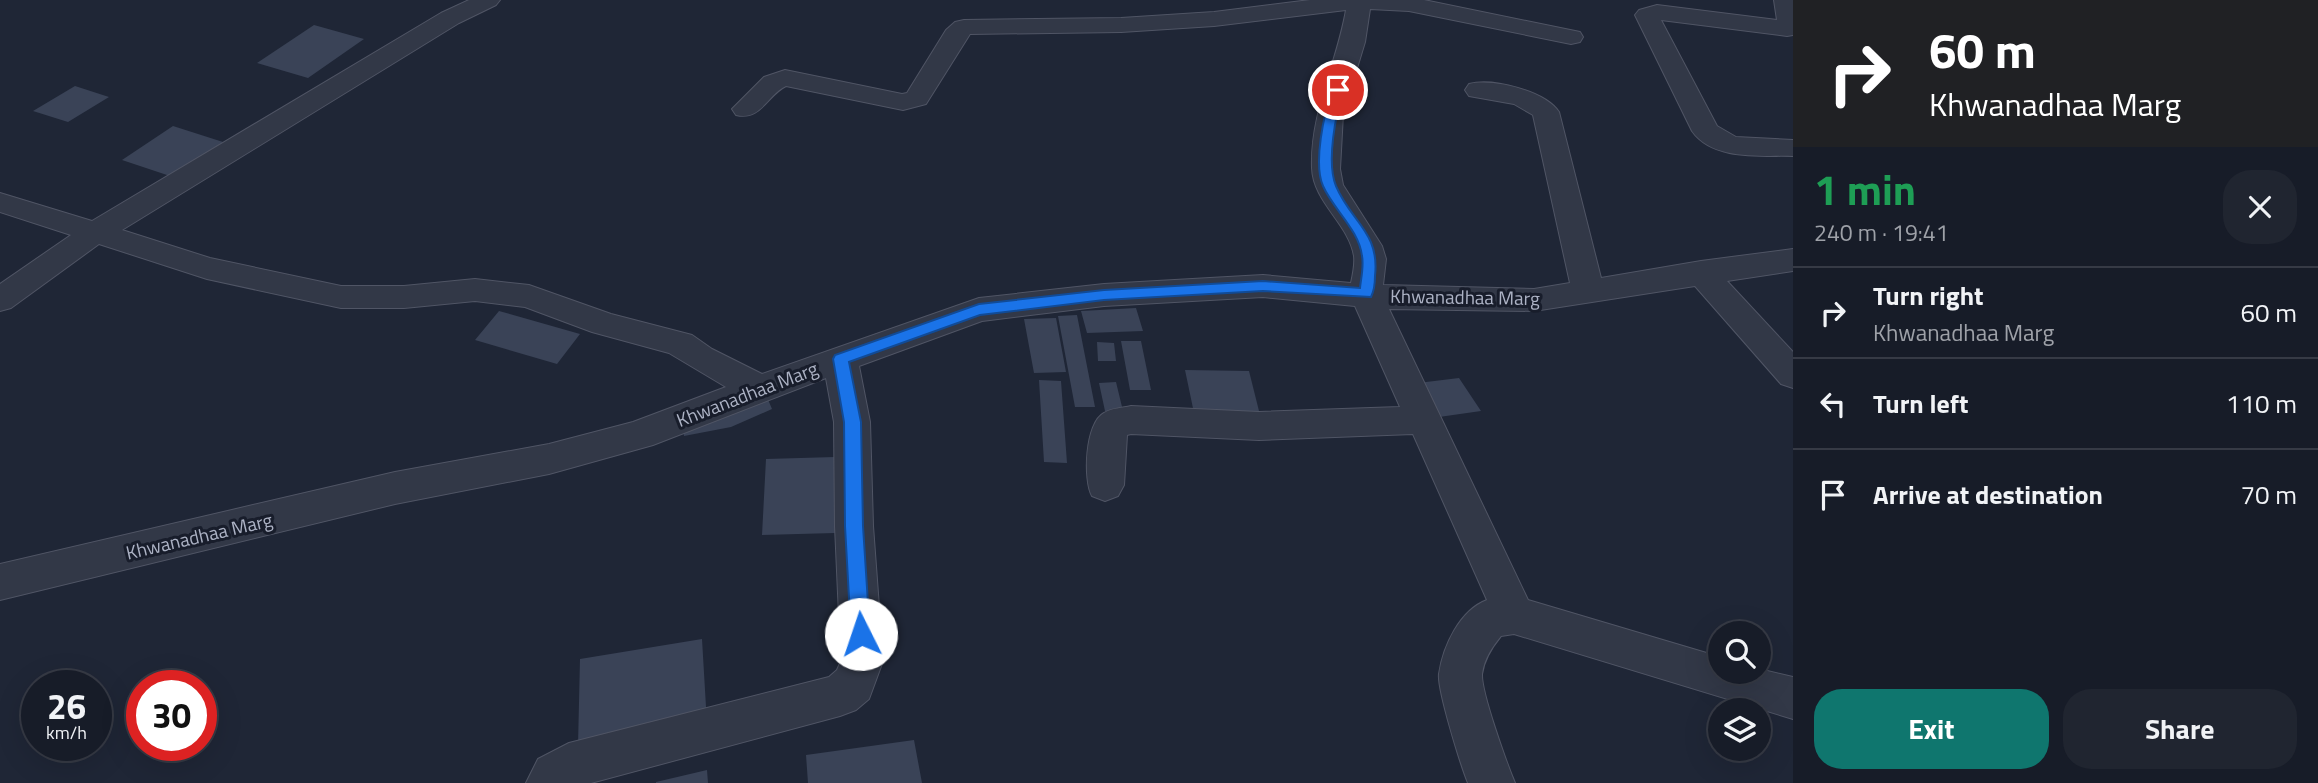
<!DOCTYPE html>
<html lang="en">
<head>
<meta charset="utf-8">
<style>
	body { margin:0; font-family:"Titillium Web",sans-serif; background:#202530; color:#f1f3f6; height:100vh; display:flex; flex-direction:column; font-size:26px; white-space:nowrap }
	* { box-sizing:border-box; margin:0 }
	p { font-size:23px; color:#9ea1a8 }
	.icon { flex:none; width:38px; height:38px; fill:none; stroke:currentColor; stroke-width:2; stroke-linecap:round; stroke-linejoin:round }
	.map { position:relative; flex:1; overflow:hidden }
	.panel { display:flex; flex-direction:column; background:#171c28; width:525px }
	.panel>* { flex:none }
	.guide { background:#202124; color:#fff; overflow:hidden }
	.controls { position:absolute; left:1708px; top:621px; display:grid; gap:14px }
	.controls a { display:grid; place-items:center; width:63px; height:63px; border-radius:50%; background:#171c28; box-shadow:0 7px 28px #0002,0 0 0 2px #363a45; font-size:35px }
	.speed { position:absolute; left:21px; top:670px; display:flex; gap:14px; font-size:35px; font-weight:700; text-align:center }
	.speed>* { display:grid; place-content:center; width:91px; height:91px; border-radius:50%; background:#171c28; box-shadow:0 7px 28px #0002,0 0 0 2px #363a45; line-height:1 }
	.speed small { font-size:18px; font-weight:400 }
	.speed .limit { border:10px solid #d22; background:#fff; color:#111 }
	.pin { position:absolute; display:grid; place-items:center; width:60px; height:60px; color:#fff; margin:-30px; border:4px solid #fff; border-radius:50%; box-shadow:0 2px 7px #0007 }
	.me { position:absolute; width:77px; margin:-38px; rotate:356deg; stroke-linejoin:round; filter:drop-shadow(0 0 5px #0008) }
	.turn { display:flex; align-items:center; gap:24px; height:147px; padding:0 21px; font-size:32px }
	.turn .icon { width:91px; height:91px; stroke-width:2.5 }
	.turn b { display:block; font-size:49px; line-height:60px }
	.round { display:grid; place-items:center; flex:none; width:74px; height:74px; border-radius:28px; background:#202530 }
	.overview { display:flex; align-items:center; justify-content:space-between; height:119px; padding:0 21px }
	h1 { font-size:42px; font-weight:700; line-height:52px; color:#1e9e55 }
	.action { display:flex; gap:14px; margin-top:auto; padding:14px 21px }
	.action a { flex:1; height:80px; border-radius:28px; background:#0f766e; color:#fff; font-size:28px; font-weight:700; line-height:80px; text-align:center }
	.action a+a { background:#202530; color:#f1f3f6 }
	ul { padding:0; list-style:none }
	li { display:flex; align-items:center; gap:21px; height:91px; padding:0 21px; border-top:2px solid #363a45 }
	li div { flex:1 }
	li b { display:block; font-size:26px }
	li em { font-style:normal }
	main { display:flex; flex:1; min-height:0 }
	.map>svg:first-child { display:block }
	.building { fill:#3a4357 }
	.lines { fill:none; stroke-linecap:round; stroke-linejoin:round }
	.minor-casing { stroke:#505565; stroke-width:2 }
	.minor { fill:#323847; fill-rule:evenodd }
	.route { fill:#1a73e8; stroke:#114b97; stroke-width:2 }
	.labels { text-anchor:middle; stroke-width:6; stroke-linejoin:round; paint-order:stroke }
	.street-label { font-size:19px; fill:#acb2c4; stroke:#181d2b }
</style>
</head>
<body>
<main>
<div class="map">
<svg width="1793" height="783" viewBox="0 0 1793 783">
	<rect width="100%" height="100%" fill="#1f2636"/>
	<!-- building -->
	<path class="building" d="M314 25 364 39 308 78 257 63Z
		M75 86 109 97 68 122 33 111Z
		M173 126 223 142 173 177 122 160Z
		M1136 308 1143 331 1087 333 1081 311Z
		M499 311 580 334 557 364 475 340Z
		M1077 315 1095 407H1075L1058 316Z
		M1056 318 1066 372 1034 373 1024 319Z
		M1121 341H1141L1151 390H1130Z
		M1097 342 1114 343 1116 361H1098Z
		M1185 370 1249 371 1260 415 1194 413Z
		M1459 378 1481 411 1439 417 1418 383Z
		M1039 380 1061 381 1067 463 1044 462Z
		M1116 382 1123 411H1105L1099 383Z
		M764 390 772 409 731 427 684 436 682 418Z
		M835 457V533L762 535 766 459Z
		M702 639 707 724 578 746 580 659Z
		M914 740 922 783H808L806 755Z
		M707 770 708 783H656V782Z"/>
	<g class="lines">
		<!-- minor casing -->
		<g class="minor-casing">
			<path id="minor" d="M469 0H500L496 5 459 23 122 230 210 258 341 286H404L475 279 529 285 611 314 692 335 712 349 762 374 979 298 1104 284 1263 275 1351 283C1353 274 1355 264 1354 256 1349 224 1313 202 1312 168 1310 113 1337 63 1346 10L1214 26 1121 32 970 34 926 104 903 110 786 86C767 95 761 121 736 115L732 109 764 77 785 70 902 94 907 93 946 30 955 22 964 20 1121 18 1214 12 1310 0H1424L1580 32 1583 37 1580 42 1571 44 1409 11 1370 9 1365 42 1343 114 1340 169 1343 185 1382 246 1386 259 1383 285 1534 289 1570 283 1533 115 1514 104 1469 96 1465 90 1469 84C1493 78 1545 91 1559 112L1601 278 1701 261 1793 249V271L1727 281 1793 352V388L1781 384 1695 286 1534 311 1389 309 1528 600 1720 657V672H1759V669L1793 677V719L1514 634 1501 636C1492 647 1484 659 1482 674 1481 692 1507 764 1515 783H1468C1461 766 1437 689 1439 674 1443 646 1460 610 1487 600L1413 434 1259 440 1131 434 1127 435 1124 485 1118 496 1105 501 1092 496C1083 480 1085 423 1104 413 1112 408 1122 408 1131 406L1259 412 1400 407 1355 306 1263 297 1104 306 982 321 859 366 870 422 873 526 883 661 869 699 856 710 840 716 591 783H526L538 759 569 743 829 677 837 670 841 661 835 526 834 422 826 378 653 445 549 474 395 504 0 600V564L395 472 549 444 633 422 726 387 669 353 592 332 525 307 475 301 404 308H341L207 279 99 244 11 308 0 311V284L71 235 0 212V193L92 221 441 13Z
				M1774 0H1793V35L1787 36 1661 20 1717 126 1736 137 1793 140V156C1761 155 1713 161 1692 131L1635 15 1639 10 1657 5 1777 20Z"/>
		</g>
		<!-- minor -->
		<use href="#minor" class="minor"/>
	</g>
	<!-- route -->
	<path class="route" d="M1338 87 1343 90C1336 114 1326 162 1336 186 1351 222 1380 232 1375 276 1375 284 1374 291 1371 297L1263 291 1104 300 980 315 849 362 861 422 863 526 870 634 867 640 861 643 854 640 851 634 845 526 844 422 833 359 835 355 979 304 1104 290 1263 281 1360 288C1361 278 1364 266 1362 256 1359 230 1333 209 1323 186 1313 163 1324 114 1332 90Z"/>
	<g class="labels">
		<!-- street labels -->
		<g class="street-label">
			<text transform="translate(1465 297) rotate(1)" y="7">Khwanadhaa Marg</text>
			<text transform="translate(747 394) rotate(-21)" y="7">Khwanadhaa Marg</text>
			<text transform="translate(199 536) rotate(-13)" y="7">Khwanadhaa Marg</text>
		</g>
	</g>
</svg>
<div class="controls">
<a><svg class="icon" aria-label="search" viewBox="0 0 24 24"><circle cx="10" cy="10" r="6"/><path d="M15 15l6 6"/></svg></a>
<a><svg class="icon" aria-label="layers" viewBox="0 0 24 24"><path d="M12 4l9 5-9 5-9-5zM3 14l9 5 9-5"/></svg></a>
</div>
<div class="speed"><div>26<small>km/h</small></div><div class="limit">30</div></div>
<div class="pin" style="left:1338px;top:90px;background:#d93025"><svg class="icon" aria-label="arrive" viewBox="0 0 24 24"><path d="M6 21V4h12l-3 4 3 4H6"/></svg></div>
<svg class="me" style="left:861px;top:634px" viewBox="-20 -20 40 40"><circle r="19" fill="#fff"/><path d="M0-13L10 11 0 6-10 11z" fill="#1a73e8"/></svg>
</div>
<section class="panel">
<div class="guide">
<div class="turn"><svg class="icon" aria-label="right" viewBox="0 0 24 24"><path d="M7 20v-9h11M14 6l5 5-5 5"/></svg><div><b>60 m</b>Khwanadhaa Marg</div></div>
</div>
<div class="overview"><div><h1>1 min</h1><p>240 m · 19:41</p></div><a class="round"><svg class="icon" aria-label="close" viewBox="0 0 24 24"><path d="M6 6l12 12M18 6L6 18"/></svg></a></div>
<ul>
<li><svg class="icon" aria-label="right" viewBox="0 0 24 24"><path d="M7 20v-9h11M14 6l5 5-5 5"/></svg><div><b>Turn right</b><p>Khwanadhaa Marg</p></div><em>60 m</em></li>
<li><svg class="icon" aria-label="left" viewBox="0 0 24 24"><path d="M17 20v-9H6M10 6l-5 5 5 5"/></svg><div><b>Turn left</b></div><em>110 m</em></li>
<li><svg class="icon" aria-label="arrive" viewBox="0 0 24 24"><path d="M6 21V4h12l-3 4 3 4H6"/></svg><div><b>Arrive at destination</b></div><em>70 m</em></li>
</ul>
<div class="action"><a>Exit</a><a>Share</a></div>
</section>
</main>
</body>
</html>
